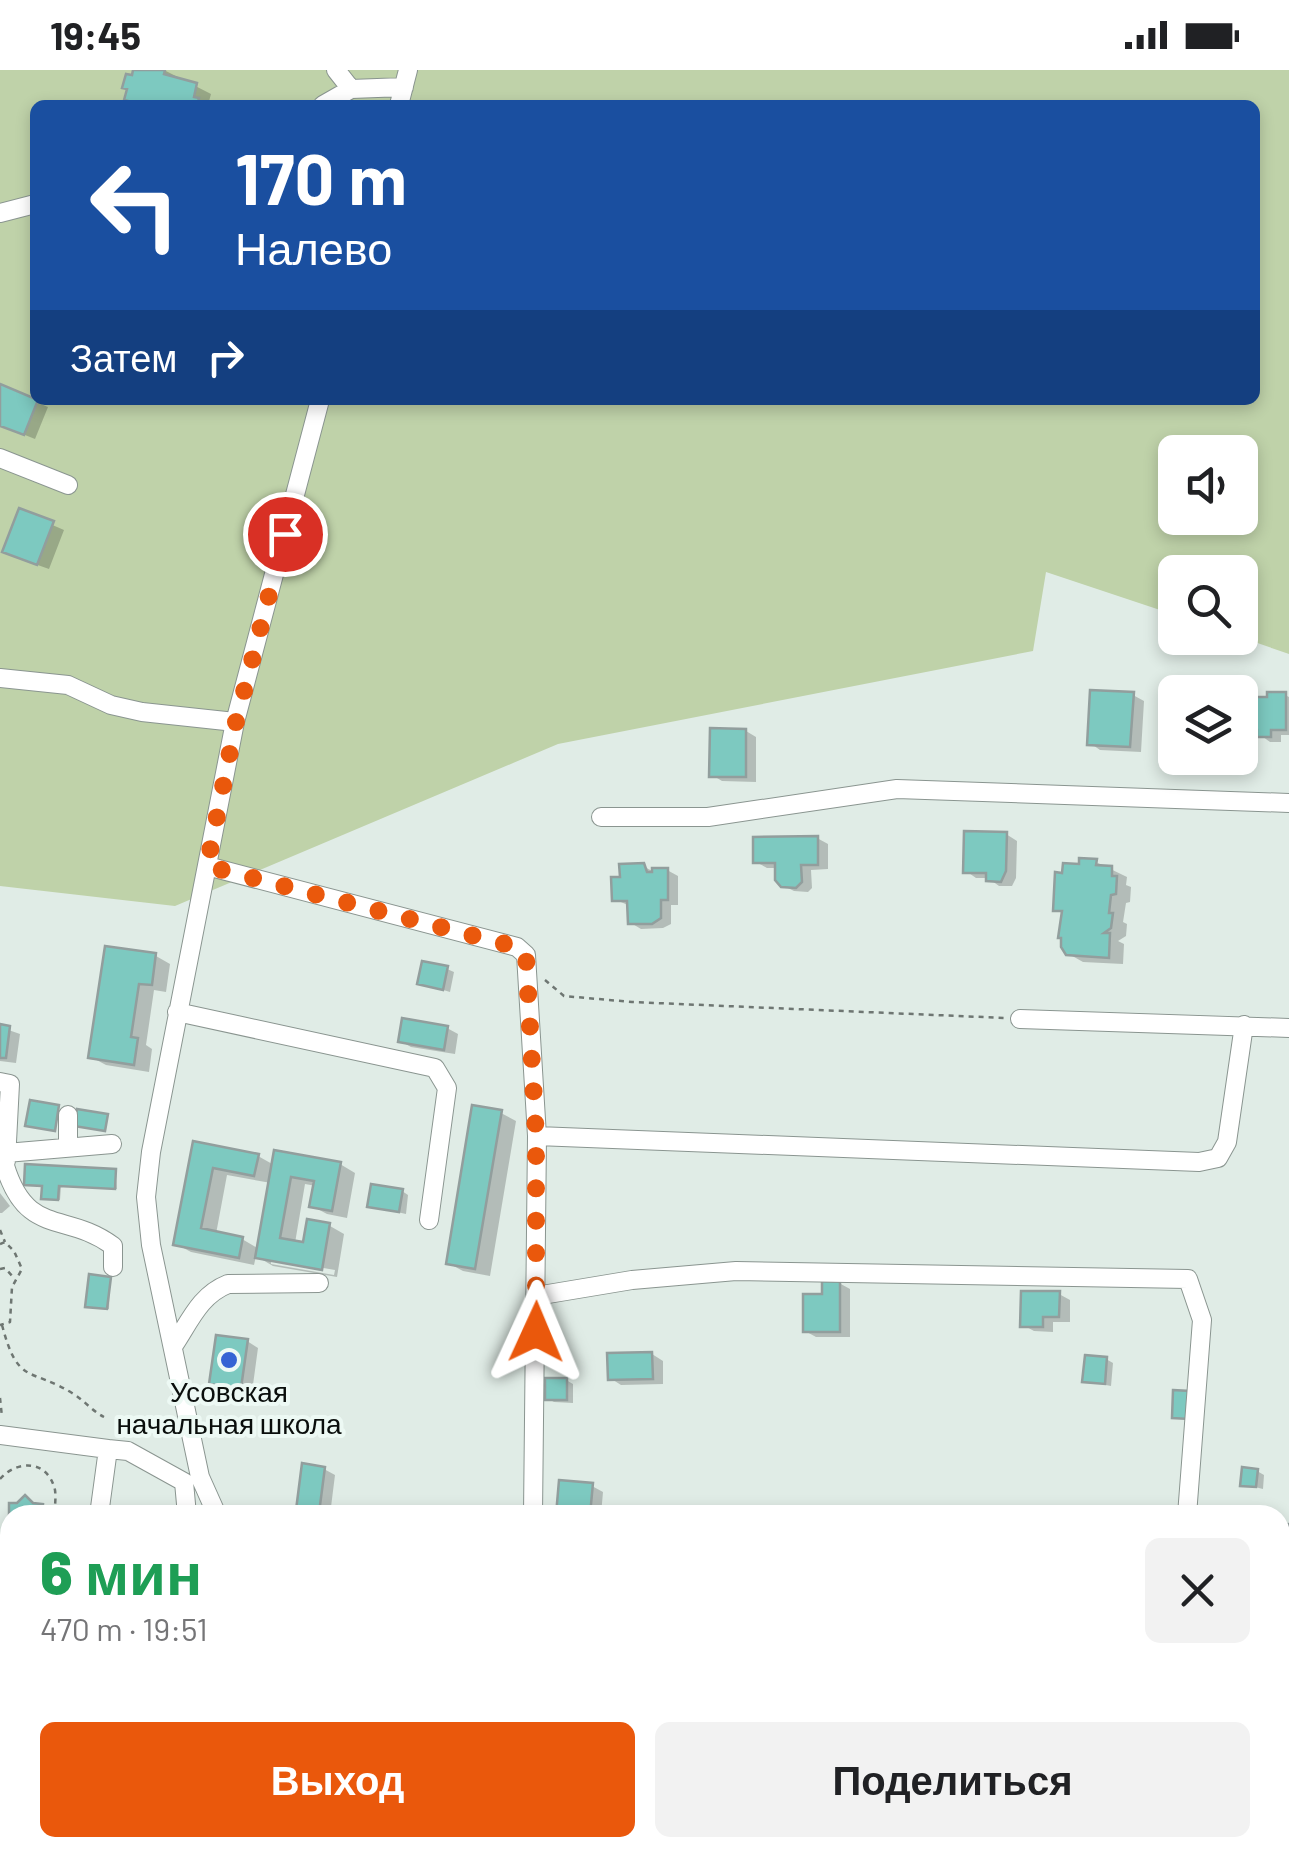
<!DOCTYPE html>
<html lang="ru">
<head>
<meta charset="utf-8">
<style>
	body { margin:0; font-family:Barlow,sans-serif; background:#f2f2f2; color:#202124; height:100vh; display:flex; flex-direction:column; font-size:38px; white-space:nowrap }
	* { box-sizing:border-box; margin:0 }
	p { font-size:32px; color:#757577 }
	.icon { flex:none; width:55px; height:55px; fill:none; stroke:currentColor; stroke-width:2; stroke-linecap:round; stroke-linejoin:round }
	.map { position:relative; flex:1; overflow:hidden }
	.details { position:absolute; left:0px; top:1435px; width:1290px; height:352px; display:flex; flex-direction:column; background:#fff; border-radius:30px 30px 0 0; box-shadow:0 5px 15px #0003 }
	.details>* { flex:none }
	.top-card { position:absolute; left:30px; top:30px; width:1230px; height:305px; border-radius:15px; box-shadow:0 5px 15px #0003; background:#1a4fa0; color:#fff; overflow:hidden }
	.fabs { position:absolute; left:1158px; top:365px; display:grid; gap:20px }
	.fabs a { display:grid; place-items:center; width:100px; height:100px; border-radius:15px; background:#fff; box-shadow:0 5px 15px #0003; font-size:50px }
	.pin { position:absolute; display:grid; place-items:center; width:85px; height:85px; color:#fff; margin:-42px; border:5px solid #fff; border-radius:50%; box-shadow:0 2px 10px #0007 }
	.me { position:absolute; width:110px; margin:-55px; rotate:1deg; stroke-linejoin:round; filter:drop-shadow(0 0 8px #0008) }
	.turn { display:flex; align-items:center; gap:35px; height:210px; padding:0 40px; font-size:45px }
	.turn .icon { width:130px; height:130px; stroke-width:2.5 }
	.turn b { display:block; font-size:70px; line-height:85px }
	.then { display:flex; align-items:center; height:95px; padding:0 40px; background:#0003; gap:20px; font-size:38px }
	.round { display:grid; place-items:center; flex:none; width:105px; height:105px; border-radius:15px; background:#f2f2f2 }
	.summary { display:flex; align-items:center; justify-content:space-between; height:170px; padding:0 40px }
	h1 { font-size:60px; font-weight:800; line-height:75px; color:#1e9e55 }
	.cta { display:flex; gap:20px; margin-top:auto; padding:20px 40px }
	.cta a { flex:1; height:115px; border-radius:15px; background:#ea580c; color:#fff; font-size:40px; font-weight:800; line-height:115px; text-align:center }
	.cta a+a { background:#f2f2f2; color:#202124 }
	.status { display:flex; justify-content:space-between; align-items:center; height:70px; padding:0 50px; background:#fff; direction:ltr }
	.status svg { height:28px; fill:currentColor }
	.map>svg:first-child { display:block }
	.green { fill:#bfd2a9; fill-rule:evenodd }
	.shadow { fill:#0003; fill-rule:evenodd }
	.building { fill:#7dc9c0; stroke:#929e9d; stroke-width:2.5 }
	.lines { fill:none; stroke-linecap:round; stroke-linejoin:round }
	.minor-casing { stroke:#8a9590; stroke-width:20 }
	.path { stroke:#6e7672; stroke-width:2.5; stroke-dasharray:5 5; stroke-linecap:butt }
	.minor { stroke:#fff; stroke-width:18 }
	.route { stroke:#ea580c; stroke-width:18; stroke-dasharray:0 32.4 }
	.poi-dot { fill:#3664d4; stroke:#edf9f4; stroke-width:4 }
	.labels { text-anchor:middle; stroke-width:8; stroke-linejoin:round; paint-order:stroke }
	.poi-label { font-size:28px; fill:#0a0e0c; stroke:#edf9f4 }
</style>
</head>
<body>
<div class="status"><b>19:45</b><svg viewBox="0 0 49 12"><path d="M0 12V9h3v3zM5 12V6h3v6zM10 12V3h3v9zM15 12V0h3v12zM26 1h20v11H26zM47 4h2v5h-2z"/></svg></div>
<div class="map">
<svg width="1289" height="1786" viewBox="0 0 1289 1786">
	<rect width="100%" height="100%" fill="#e0ece6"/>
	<!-- green -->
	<path class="green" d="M0 0H1289V584L1240 567V502H1175V545L1046 502 1033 581 558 674 175 836 0 816ZM35 35H1255V330H35ZM1175 382H1240V448H1175Z
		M208 1778H573L572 1786H206Z"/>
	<!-- shadow -->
	<path class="shadow" d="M136 0H164L211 24 208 35H138L126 28Z
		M0 317 48 337 35 369 0 355Z
		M20 441 64 460 49 499 15 487Z
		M1133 625 1144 631 1141 682 1100 680 1090 673Z
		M1285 625 1289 627V665H1281V672H1270L1259 664 1240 663V629L1269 630Z
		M746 661 756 667V712L722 711 712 705Z
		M1006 764 1017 771 1016 808 1012 816H999L988 808H976L966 801Z
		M817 768 828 774V799L811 800 812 818 808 822 794 821 782 815 777 798H767L756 792Z
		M1096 792 1127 807 1126 815 1131 817 1130 832 1126 833 1123 852 1127 854 1126 866 1118 871 1124 874 1123 894 1083 892 1067 883 1064 844 1055 839Z
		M643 796 654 802 667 800 678 806V835H671V854L663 858 641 859 631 853 630 836 614 829 622 809Z
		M156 886 170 894 166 922 154 920 146 975 152 979 149 1002 106 995 91 987Z
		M447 899 454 902 450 922 420 913Z
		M0 957 20 964 16 993 0 991Z
		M447 958 458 964 455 984 411 977 400 971Z
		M501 1043 516 1051 490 1206 463 1201 448 1193Z
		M195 1074 258 1086 274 1095 340 1094 355 1103 347 1148 327 1144 312 1136 316 1116 305 1114 295 1173 305 1175 330 1156 344 1164 337 1207 273 1196 256 1186 254 1195 191 1182 176 1174ZM227 1105 271 1113 259 1179 242 1169 216 1164ZM271 1189 335 1200 334 1205 271 1194Z
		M115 1101 117 1119 61 1116 60 1130 46 1129 44 1116 26 1114Z
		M402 1121 408 1125 406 1144 370 1136Z
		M0 1123 10 1136 2 1143H0Z
		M110 1209 109 1239 90 1237Z
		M839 1213 850 1219V1267H816L805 1261 825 1227Z
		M1059 1224 1070 1230V1252H1053V1262L1034 1261 1023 1255Z
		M247 1271 258 1278 252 1322 222 1318 212 1312Z
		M652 1284 663 1291V1314L621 1315 610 1308Z
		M1106 1289 1113 1293 1111 1316 1085 1311Z
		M566 1310 573 1314V1333L554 1332 547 1328Z
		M324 1399 335 1405 330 1445H309L298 1439Z
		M1257 1401 1264 1405 1263 1419 1243 1414Z
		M592 1416 603 1422 601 1445H558Z
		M967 1441 975 1445H953V1443Z
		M1058 1442 1082 1443 1085 1445H1058Z
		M114 1778 126 1782V1786H113Z"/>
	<!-- building -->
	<path class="building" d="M133 0H165L164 4 197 13 194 27 199 28 197 35H144L124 30 127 19 122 18 126 4 132 5Z
		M0 314 38 330 24 365 0 356Z
		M19 438 54 451 37 495 2 482Z
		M1090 620 1134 622 1130 677 1087 675Z
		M1267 622H1286V660H1271V667H1257V660H1240V627H1267Z
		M710 658 746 659V707H709Z
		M964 761 1007 762 1006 801 1001 812 986 811V803H963Z
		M818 766V795H801L802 812 796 818 781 817 775 810V793H753V767Z
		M1079 788 1097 789 1096 795 1112 796V806H1117L1116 824 1111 825 1109 843H1113L1111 858 1104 863H1110L1109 888 1066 885 1061 877V868H1058L1062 841H1053L1055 802 1062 803 1063 793 1079 794Z
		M644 793 647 802H652V798H668V830H661V848L652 854H628L627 831H612L611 807H620L619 794Z
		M105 876 156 883 152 915 139 914 131 967 138 968 134 995 88 988Z
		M422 891 448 896 443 920 417 914Z
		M402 948 448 956 444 980 398 972Z
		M0 954 10 956 6 988H0Z
		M30 1030 59 1035 55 1061 25 1056Z
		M472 1035 502 1040 475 1199 446 1194Z
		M77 1039 108 1044 105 1061 74 1056Z
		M193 1071 259 1084 254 1106 213 1098 201 1158 243 1167 239 1188 173 1175Z
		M274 1080 341 1092 332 1141 309 1137 314 1111 291 1107 280 1168 303 1172 307 1149 330 1153 322 1200 255 1188Z
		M25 1094 116 1099 115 1119 59 1116 58 1130 41 1129 42 1116 24 1115Z
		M371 1114 403 1119 399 1142 367 1137Z
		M89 1204 111 1207 107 1239 85 1237Z
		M822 1211H840V1262H803V1224H822Z
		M1021 1221H1060L1059 1247H1043V1257H1020Z
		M216 1265 248 1269 241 1318 209 1314Z
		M652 1282 653 1309 608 1310 607 1283Z
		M1085 1285 1107 1287 1105 1314 1082 1312Z
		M545 1308H567V1330H545Z
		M1173 1320 1190 1321 1189 1349 1172 1348Z
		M302 1393 325 1397 319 1443 296 1440Z
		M1242 1397 1258 1399 1256 1417 1240 1416Z
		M559 1410 593 1413 590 1445H556Z
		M25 1425 33 1433 43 1434 42 1445H10L9 1525V1433H17Z
		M1289 1454V1478L1280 1479V1455Z
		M91 1778H111L110 1786H90Z"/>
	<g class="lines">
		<!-- minor casing -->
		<g class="minor-casing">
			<path id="minor" d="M336 0 351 19
				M323 35 351 19 404 17
				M399 35 408 0
				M0 143 35 134
				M0 388 68 415
				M0 608 68 615 111 635 142 642 235 652
				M601 747H708L897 719 1289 733
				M207 796 517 877 526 885 537 1066 533 1445
				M177 942 435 998 447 1018 429 1150
				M1020 949 1289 958
				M0 1012 10 1014 6 1091
				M537 1066 1199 1092 1218 1088 1227 1072 1244 955
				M68 1077V1045
				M6 1083 112 1074
				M5 1096C27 1168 66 1141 113 1176V1197
				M536 1226 632 1210 736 1201 1188 1209 1202 1250 1187 1445
				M174 1275C190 1251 200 1225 228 1214L319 1213
				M0 1365 108 1379 99 1445
				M108 1379 128 1381 184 1412 187 1445
				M217 1445 200 1407 151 1175 146 1127 151 1082 235 652 320 330
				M1280 1534H1289
				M494 1786 496 1778"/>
		</g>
		<!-- path -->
		<path class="path" d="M545 910 564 926 632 932 1005 948
			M0 1160 5 1172
			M0 1174 5 1172 14 1181 22 1199 12 1217 10 1252 0 1255
			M0 1199 5 1198 14 1208
			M2 1255C18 1316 30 1297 72 1323 84 1330 92 1341 104 1347
			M0 1328 2 1347
			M0 1409C18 1389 48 1390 55 1420 56 1428 55 1437 54 1445
			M0 1533 10 1541
			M0 1546 10 1548
			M0 1673 10 1671
			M0 1689 10 1691
			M63 1778 64 1786
			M69 1778H83"/>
		<!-- minor -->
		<use href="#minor" class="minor"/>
	</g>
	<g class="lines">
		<!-- route -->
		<path class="route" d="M285 464 236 652 207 796 517 877 526 885 536 1066V1262"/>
	</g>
	<!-- markers -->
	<circle class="poi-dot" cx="229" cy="1290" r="10"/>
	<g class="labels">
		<!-- poi labels -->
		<g class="poi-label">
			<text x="229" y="1332">Усовская<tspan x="229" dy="32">начальная школа</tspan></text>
		</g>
	</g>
</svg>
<div class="fabs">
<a><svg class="icon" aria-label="sound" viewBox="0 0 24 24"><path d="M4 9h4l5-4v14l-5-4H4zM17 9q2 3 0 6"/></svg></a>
<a><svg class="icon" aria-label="search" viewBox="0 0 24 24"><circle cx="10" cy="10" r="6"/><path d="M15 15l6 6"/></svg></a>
<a><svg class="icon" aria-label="layers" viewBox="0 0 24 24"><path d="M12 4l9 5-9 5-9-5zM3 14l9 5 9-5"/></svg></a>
</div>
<div class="pin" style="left:285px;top:464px;background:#d93025"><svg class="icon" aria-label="arrive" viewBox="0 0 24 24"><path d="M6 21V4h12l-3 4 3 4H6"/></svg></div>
<svg class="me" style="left:536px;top:1262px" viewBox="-20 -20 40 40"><path d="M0-17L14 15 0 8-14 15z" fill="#ea580c" stroke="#fff" stroke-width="4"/></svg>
<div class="top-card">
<div class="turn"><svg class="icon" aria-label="left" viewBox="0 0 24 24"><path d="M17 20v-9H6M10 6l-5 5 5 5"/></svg><div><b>170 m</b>Налево</div></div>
<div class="then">Затем<svg class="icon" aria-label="right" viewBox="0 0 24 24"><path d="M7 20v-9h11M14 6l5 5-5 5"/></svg></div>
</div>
<section class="details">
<div class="summary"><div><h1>6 мин</h1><p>470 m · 19:51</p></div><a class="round"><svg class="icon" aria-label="close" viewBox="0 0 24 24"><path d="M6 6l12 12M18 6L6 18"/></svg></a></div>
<div class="cta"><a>Выход</a><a>Поделиться</a></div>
</section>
</div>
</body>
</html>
